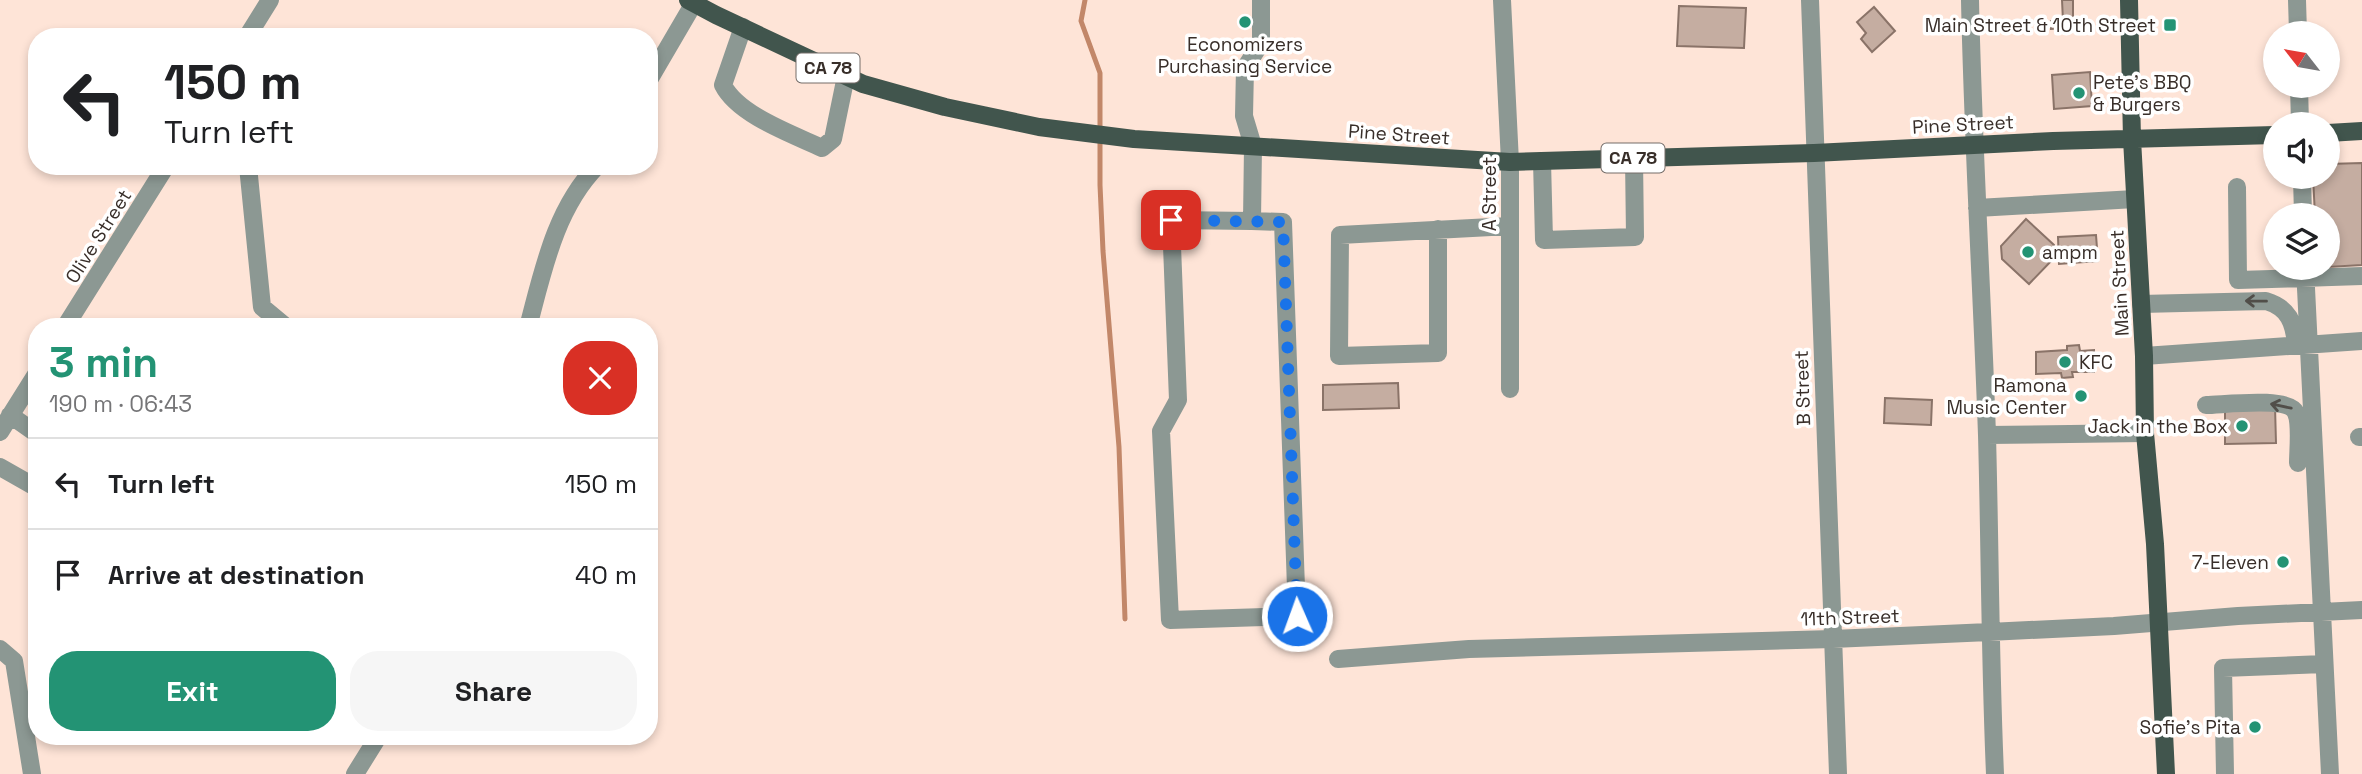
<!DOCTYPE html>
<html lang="en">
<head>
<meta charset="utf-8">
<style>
	body { margin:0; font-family:"Space Grotesk",sans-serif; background:#f6f6f6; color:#202124; height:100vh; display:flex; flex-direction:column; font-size:26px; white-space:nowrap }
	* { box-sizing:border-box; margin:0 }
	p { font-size:23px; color:#757577 }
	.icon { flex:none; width:38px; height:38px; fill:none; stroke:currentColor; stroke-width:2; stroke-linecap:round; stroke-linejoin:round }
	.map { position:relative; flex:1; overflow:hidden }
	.panel { position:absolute; left:28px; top:318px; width:630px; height:427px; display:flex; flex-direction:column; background:#fff; border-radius:28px; box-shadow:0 4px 10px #0003 }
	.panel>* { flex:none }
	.banner { position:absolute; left:28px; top:28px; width:630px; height:147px; border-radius:28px; box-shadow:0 4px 10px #0003; background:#fff; color:#202124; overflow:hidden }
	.needle { width:46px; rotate:301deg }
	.tools { position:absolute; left:2263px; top:21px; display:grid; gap:14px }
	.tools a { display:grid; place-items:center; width:77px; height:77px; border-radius:50%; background:#fff; box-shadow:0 4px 10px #0003; font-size:35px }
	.pin { position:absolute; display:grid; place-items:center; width:60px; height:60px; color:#fff; margin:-30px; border-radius:14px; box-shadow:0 4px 10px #0006 }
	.me { position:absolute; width:77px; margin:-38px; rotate:358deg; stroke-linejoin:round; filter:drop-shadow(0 0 5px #0008) }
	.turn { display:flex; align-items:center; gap:24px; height:147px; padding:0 21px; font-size:32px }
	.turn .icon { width:91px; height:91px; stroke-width:2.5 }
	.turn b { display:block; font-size:49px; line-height:60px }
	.round { display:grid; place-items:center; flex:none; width:74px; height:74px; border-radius:28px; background:#f6f6f6 }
	.headline { display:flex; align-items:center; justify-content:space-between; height:119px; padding:0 21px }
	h1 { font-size:42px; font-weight:700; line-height:52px; color:#239374 }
	.primary-button { display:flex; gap:14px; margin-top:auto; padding:14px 21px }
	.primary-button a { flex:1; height:80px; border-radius:28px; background:#239374; color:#fff; font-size:28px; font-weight:700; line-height:80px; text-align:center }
	.primary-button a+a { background:#f6f6f6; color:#202124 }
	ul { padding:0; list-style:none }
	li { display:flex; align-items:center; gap:21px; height:91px; padding:0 21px; border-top:2px solid #e0e0e0 }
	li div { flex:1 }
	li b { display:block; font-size:26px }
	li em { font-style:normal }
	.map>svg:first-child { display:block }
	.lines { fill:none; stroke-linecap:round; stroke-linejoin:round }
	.stream { stroke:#c28769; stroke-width:5 }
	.building { fill:#c5ada1; stroke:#8a7368; stroke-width:2 }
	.minor { stroke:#8c9893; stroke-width:18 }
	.major { stroke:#41554d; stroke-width:18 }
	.oneway { stroke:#514e49 }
	.route { stroke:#1a73e8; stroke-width:12; stroke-dasharray:0 21.6 }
	.poi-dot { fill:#239374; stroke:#fff; stroke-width:2.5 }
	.labels { text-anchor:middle; stroke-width:7; stroke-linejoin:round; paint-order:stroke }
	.shield { fill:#fff; stroke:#746d69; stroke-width:2 }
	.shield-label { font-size:18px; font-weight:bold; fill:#382e29 }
	.poi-label { font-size:19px; fill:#382e29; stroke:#fff; text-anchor:end }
	.street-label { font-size:19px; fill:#382e29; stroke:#fff }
</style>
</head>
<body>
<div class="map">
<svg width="2362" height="774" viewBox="0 0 2362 774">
	<rect width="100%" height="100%" fill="#fee4d7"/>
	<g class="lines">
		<!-- stream -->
		<path class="stream" d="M1085 0 1081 21 1100 73V185L1103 251 1119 447 1125 619"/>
	</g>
	<!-- building -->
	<path class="building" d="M2062 0H2073V28L2051 29V21H2063Z
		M1679 6 1746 8 1744 48 1677 46Z
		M1874 7 1895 31 1872 52 1861 39 1866 33 1857 22Z
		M2090 72 2092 106 2054 109 2052 75Z
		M2362 163V265L2328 267V215H2315L2313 177H2328V164Z
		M2026 219 2054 245V258L2029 284 2002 259 2001 246Z
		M2096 235 2098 261 2059 264 2058 237Z
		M2079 345 2080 351 2094 350V372H2072L2073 377 2062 378 2061 373 2036 374V352L2067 350V346Z
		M1398 383 1399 408 1323 410V385Z
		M1885 398 1932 400 1931 425 1884 423Z
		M2275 406 2276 443 2225 444V407Z"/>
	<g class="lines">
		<!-- minor -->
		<path class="minor" d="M1502 0 1510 162V389
			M1810 0 1838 774
			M1970 0C1973 145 1982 290 1987 435 1990 548 1990 661 1995 774
			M2297 0 2298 33
			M743 27 723 85C738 115 792 134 822 148L833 139 846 76
			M247 37 270 0
			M649 80 694 3
			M2299 86 2300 124
			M1542 161 1544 240 1635 237 1634 158
			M248 166 262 307 286 327
			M2302 177 2303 215
			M2237 187 2238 280 2362 276
			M1977 208 2135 199
			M1252 221 1283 222 1297 616 1170 620 1161 431 1178 400 1171 220 1252 221 1253 146 1244 116 1245 68 1261 43V0
			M1438 229V353L1339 356 1340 235 1510 226
			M2305 268 2330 774
			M2141 304 2266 301C2289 308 2294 323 2296 344
			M65 327 166 166
			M528 327C543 271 555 209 597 166
			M2144 356 2362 341
			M2206 405C2223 405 2289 396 2296 413 2301 424 2298 450 2298 463
			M10 415 37 434
			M0 432 37 373
			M1987 435 2145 433
			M2359 437H2362
			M0 467 37 488
			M0 649 14 661 32 774
			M1338 659 1469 649 1833 639 1989 632 2114 626 2238 616 2362 610
			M355 774 378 737
			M2225 774 2223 668 2324 664"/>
		<!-- major -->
		<path class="major" d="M688 0 716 15 863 84 945 107 1039 127 1134 139 1510 162 1814 153 2053 141 2275 135
			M2129 0 2132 139 2144 356 2145 433 2155 544 2166 774
			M2328 133 2362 131"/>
	</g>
	<!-- one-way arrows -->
	<defs><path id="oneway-shaft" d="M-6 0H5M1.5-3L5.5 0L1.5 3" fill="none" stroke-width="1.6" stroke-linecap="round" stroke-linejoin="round" transform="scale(1.75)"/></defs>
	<g class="oneway">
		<use href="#oneway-shaft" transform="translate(2256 301) rotate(-179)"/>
		<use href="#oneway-shaft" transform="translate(2281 406) rotate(-168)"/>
	</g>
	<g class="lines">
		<!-- route -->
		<path class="route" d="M1171 220 1283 222 1297 616"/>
	</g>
	<!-- markers -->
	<g class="poi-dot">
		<circle cx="1245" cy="22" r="7"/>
		<rect x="2163" y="18" width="14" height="14" rx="3.5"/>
		<circle cx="2079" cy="93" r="7"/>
		<circle cx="2028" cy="252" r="7"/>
		<circle cx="2065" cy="362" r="7"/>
		<circle cx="2081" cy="396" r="7"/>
		<circle cx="2242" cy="426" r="7"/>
		<circle cx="2283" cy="562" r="7"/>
		<circle cx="2255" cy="727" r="7"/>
	</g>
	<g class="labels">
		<!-- shield labels -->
		<g class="shield">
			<rect x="796.5" y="53.5" width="63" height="29" rx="5"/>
			<rect x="1601.5" y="143.5" width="63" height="29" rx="5"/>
		</g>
		<g class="shield-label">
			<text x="828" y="74">CA 78</text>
			<text x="1633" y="164">CA 78</text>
		</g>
		<!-- poi labels -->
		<g class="poi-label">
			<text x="2156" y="32">Main Street &amp; 10th Street</text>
			<text x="1245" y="51" text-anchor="middle">Economizers<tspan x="1245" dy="22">Purchasing Service</tspan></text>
			<text x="2093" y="89" text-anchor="start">Pete's BBQ<tspan x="2093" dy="22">&amp; Burgers</tspan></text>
			<text x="2042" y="259" text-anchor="start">ampm</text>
			<text x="2079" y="369" text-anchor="start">KFC</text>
			<text x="2067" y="392">Ramona<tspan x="2067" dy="22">Music Center</tspan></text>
			<text x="2228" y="433">Jack in the Box</text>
			<text x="2269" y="569">7-Eleven</text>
			<text x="2241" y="734">Sofie's Pita</text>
		</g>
		<!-- street labels -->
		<g class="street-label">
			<text transform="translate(1963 124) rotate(-3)" y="7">Pine Street</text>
			<text transform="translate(1399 134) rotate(4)" y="7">Pine Street</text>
			<text transform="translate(1489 194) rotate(-90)" y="7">A Street</text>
			<text transform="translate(98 236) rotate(-58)" y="7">Olive Street</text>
			<text transform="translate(2119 283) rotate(-93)" y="7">Main Street</text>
			<text transform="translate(1802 388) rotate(-92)" y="7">B Street</text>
			<text transform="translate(1850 617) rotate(-2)" y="7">11th Street</text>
		</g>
	</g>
</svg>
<div class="tools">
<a><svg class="needle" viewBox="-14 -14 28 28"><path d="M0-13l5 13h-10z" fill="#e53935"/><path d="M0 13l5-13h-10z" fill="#757577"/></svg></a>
<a><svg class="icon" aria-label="sound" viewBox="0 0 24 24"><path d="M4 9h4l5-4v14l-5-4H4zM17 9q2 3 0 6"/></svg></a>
<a><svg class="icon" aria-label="layers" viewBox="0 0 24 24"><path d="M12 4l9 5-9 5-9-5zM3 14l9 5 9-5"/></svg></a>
</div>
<div class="pin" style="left:1171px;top:220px;background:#d93025"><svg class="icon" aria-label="arrive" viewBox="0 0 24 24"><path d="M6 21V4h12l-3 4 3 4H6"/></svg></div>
<svg class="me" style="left:1297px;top:616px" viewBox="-20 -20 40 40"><circle r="17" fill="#1a73e8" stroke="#fff" stroke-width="3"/><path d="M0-11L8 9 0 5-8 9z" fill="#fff"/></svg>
<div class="banner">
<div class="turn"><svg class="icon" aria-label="left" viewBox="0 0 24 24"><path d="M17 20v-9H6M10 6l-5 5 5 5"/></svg><div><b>150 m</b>Turn left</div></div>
</div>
<section class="panel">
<div class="headline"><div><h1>3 min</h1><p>190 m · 06:43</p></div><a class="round" style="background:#d93025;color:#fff"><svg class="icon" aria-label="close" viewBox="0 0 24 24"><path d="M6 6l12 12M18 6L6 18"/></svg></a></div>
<ul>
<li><svg class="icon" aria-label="left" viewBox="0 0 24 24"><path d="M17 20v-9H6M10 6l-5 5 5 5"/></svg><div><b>Turn left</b></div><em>150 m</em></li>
<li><svg class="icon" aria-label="arrive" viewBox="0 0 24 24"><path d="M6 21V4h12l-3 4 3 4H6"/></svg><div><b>Arrive at destination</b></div><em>40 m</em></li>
</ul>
<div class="primary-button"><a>Exit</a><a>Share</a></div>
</section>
</div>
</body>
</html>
